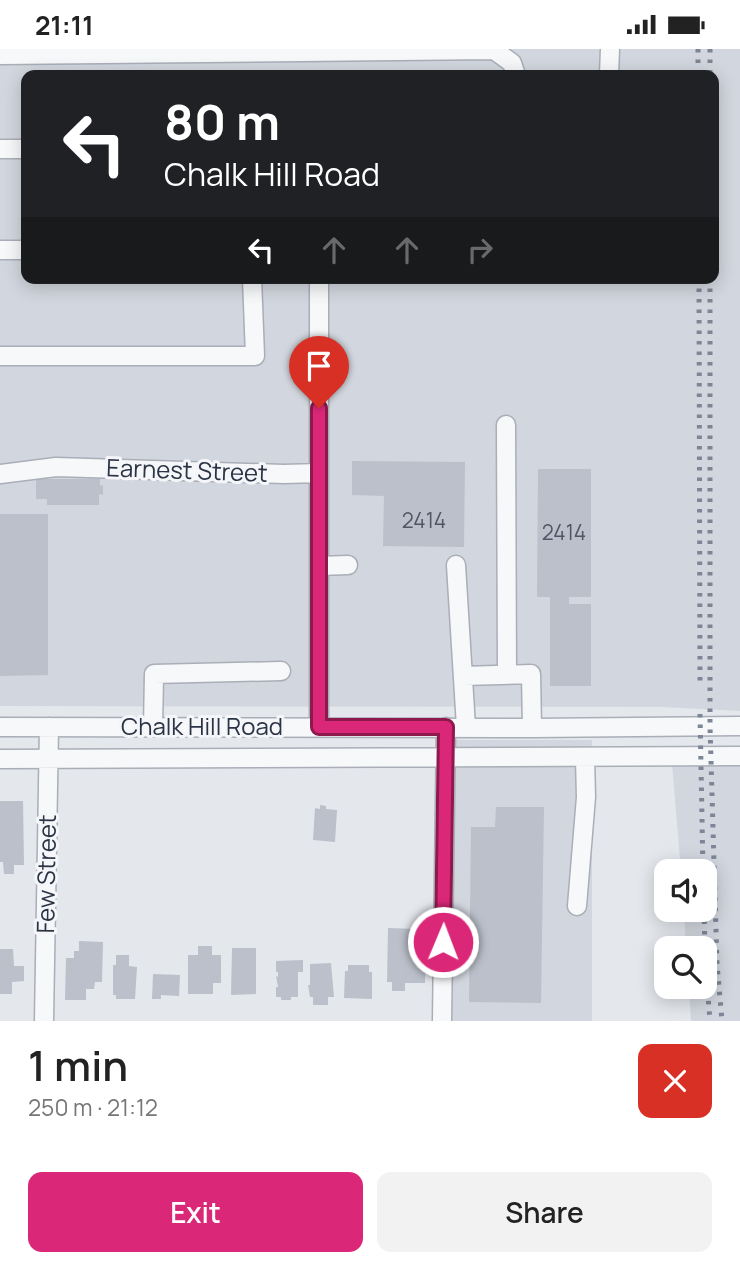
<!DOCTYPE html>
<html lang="en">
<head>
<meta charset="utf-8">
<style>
	body { margin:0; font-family:Manrope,sans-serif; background:#f2f2f2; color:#222; height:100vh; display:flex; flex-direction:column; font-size:26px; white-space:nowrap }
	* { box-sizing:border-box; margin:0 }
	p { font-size:23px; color:#767676 }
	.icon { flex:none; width:38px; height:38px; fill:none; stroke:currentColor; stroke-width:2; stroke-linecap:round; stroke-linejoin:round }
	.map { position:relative; height:972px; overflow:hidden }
	.sheet { display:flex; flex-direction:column; background:#fff; flex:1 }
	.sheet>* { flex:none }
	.guide { position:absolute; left:21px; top:21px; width:698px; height:214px; border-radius:14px; box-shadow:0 4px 18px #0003; background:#202124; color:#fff; overflow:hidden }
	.tools { position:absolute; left:654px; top:810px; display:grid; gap:14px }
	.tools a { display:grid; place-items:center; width:63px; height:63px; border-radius:14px; background:#fff; box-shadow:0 4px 18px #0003; font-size:35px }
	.pin { position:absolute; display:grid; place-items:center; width:60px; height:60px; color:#fff; margin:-72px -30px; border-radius:50% 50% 50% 0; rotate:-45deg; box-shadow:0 0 7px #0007 }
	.pin .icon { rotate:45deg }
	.me { position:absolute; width:77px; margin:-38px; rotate:1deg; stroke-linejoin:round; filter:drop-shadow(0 0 5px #0008) }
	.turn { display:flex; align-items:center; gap:24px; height:147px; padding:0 28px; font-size:32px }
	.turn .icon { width:91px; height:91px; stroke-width:2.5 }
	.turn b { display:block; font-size:49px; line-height:60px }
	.lanes { display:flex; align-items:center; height:66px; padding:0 28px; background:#0003; justify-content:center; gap:35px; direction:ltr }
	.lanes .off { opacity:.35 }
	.round { display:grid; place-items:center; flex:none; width:74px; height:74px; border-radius:14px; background:#f2f2f2 }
	.headline { display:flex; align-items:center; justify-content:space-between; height:119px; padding:0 28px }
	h1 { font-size:42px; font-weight:600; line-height:52px }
	.action { display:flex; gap:14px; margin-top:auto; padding:14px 28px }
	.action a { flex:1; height:80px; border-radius:14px; background:#db2777; color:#fff; font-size:28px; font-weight:600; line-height:80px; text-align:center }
	.action a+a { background:#f2f2f2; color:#222 }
	.status { display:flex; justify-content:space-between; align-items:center; height:49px; padding:0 35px; background:#fff; direction:ltr }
	.status svg { height:19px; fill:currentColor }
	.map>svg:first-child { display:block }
	.built { fill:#d2d6de; fill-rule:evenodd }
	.building { fill:#bbc0ca }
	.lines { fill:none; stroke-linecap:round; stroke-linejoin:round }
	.minor-casing { stroke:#a9aeb7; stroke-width:21 }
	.minor { stroke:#f7f8fa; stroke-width:18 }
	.rail { stroke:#7d8696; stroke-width:5; stroke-dasharray:3.5 7; stroke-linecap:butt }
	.route-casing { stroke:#8e194d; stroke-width:18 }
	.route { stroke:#db2777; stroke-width:12 }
	.labels { text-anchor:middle; stroke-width:6; stroke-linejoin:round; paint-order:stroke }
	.number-label { font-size:21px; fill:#4f5766 }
	.street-label { font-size:24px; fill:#2b3445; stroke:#f4f6f9 }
</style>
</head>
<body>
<div class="status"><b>21:11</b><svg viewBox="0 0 49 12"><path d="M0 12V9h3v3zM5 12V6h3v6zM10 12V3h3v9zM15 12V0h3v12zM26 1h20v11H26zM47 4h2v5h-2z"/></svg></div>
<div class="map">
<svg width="740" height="972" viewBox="0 0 740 972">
	<rect width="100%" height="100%" fill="#e4e7ec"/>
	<!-- built -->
	<path class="built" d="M0 0H740V662L662 658 0 657ZM26 26H714V229H26Z
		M451 691H592V972H451Z
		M671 703 740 705V972H691L689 938H705V900L686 899 684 861H705V822H681Z"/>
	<!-- building -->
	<path class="building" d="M352 412 465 413 464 498 383 497 384 447 352 446Z
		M538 420H591V548H569V555H591V637H550V548H537Z
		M36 430H100V437L103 436V446L99 445V456H47V450H36Z
		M0 465H48V626L0 627Z
		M0 752H23L24 816H14V825H4L3 813H0Z
		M320 756 326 757V760L337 761 335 793 313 791 315 759 320 760Z
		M496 758H544L541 954 469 953 471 778H495Z
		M388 879 417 880 416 892H426L425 934H405V942H392V933H387Z
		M79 892 103 893 102 933H95L94 940H86V951H65L66 909H74V902H79Z
		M198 897H212V906H221V934H213V945H188V906H198Z
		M232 899H256V945L231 946Z
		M0 900H13L14 917H24V932L12 933V945H0Z
		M116 906H129V917L137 918 135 950H116V946H113V916H116Z
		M303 911V923H298V948H291V951H281V948H276V938H278L276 927 278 928V923H276V912Z
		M331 914 334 948H328V956H313V948H310L308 936H310V915Z
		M348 916H369V923H372V950L344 949 345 922H348Z
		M153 925 180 926 179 947 161 946V950H152Z"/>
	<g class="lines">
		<!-- minor casing -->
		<g class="minor-casing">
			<path id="minor" d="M0 6 494 1 512 14 516 26
				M609 26 610 0
				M0 100H26
				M0 201H26
				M0 307H255L252 229
				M506 376 507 626
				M0 425 56 418 284 425 319 424
				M456 516 466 678
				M319 517 348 516
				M464 627 531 625 532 679
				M0 678 532 679 740 677
				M153 678 154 625 281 622
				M319 678V229
				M0 710 740 707
				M577 857 586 748 585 709
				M44 972 49 678
				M442 972 446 678"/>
		</g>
		<!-- minor -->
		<use href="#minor" class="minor"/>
		<!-- rail -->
		<path class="rail" d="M698 0V26
			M710 0V26
			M699 229 700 634
			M710 229V677L717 915 722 972
			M700 665 703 822
			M704 861 705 900
			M705 910 710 972"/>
	</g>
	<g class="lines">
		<!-- route casing -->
		<g class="route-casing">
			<path id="route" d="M319 359V678H446L443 893"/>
		</g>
		<!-- route -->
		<use href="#route" class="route"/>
	</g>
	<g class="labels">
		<!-- number labels -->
		<g class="number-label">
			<text x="424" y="479">2414</text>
			<text x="564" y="491">2414</text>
		</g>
		<!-- street labels -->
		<g class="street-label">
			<text transform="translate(187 422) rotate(2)" y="8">Earnest Street</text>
			<text x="202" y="686">Chalk Hill Road</text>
			<text transform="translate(47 825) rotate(-89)" y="8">Few Street</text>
		</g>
	</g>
</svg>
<div class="tools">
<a><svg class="icon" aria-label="sound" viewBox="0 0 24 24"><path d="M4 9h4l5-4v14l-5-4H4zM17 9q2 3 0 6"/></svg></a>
<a><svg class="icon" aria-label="search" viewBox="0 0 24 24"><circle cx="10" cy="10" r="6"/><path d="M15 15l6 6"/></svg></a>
</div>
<div class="pin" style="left:319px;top:359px;background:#d93025"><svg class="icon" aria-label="arrive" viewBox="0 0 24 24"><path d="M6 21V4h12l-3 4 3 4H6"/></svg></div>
<svg class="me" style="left:443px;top:893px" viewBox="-20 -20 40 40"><circle r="17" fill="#db2777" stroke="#fff" stroke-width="3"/><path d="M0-11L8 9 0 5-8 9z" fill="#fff"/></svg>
<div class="guide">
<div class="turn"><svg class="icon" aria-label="left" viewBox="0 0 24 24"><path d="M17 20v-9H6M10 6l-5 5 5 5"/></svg><div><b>80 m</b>Chalk Hill Road</div></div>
<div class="lanes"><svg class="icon" aria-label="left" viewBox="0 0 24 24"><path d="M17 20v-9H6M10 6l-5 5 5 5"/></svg><svg class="icon off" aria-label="ahead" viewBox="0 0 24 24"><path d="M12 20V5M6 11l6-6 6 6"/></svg><svg class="icon off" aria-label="ahead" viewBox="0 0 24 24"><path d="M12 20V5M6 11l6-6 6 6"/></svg><svg class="icon off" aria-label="right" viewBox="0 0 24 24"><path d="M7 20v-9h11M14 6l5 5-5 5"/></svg></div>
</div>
</div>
<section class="sheet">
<div class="headline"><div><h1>1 min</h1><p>250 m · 21:12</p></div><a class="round" style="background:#d93025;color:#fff"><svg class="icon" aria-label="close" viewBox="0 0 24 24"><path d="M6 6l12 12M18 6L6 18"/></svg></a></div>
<div class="action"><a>Exit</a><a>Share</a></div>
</section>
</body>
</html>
